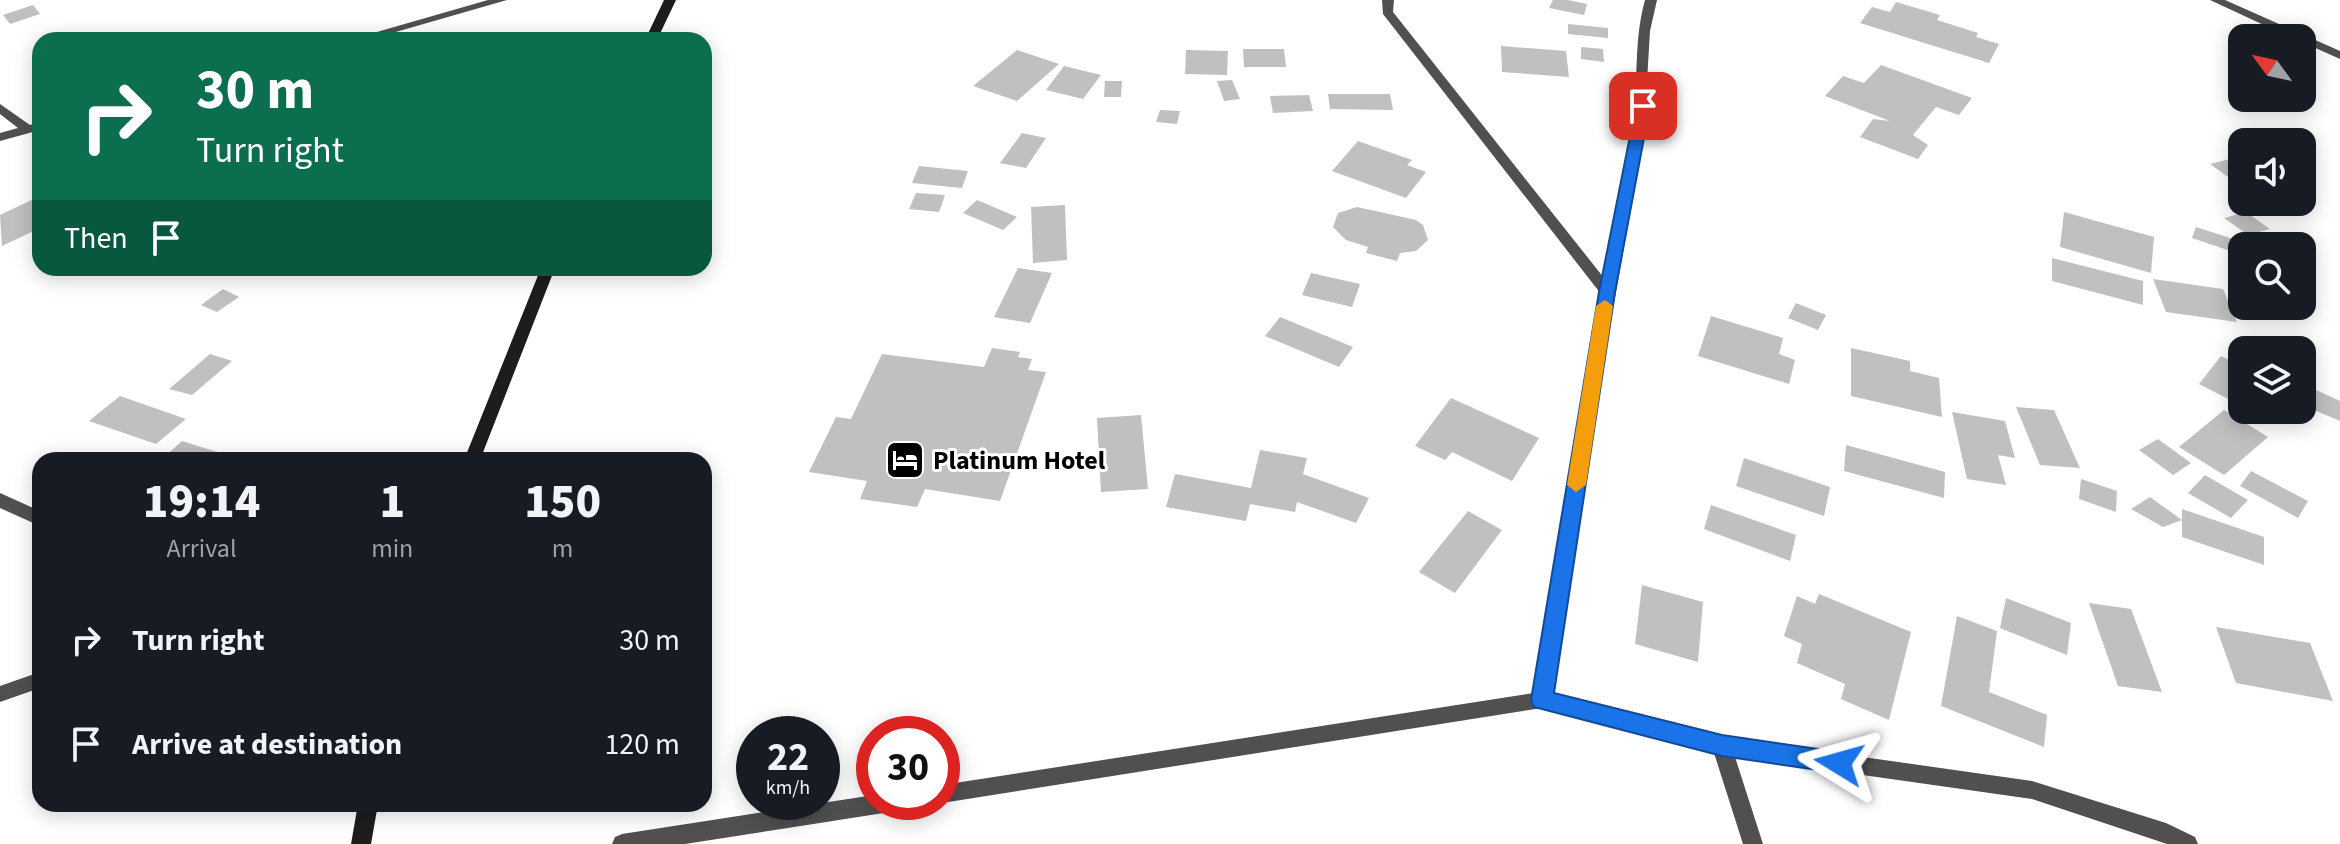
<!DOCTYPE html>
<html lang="en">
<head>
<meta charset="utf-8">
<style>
	body { margin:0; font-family:"Source Sans 3",sans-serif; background:#242831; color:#f1f3f6; height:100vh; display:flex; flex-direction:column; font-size:30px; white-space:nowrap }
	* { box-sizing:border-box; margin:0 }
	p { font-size:26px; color:#9ea1a6 }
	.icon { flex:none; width:44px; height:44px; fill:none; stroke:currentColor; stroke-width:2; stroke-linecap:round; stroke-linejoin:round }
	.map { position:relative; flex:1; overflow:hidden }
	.side { position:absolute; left:32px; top:452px; width:680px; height:360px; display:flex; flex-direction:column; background:#171b24; border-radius:24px; box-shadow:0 4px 20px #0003 }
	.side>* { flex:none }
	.hud { position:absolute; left:32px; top:32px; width:680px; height:244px; border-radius:24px; box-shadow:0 4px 20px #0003; background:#0b6e4f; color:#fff; overflow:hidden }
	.needle { width:52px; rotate:303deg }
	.fabs { position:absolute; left:2228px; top:24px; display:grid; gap:16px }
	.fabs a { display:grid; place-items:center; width:88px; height:88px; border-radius:16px; background:#171b24; box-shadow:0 4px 20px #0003; font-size:40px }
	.speed { position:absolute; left:736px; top:716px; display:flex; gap:16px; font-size:40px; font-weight:700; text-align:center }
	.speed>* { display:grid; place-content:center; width:104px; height:104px; border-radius:50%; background:#171b24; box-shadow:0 4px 20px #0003; line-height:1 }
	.speed small { font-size:20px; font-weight:400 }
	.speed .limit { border:12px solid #d22; background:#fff; color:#111 }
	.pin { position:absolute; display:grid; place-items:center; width:68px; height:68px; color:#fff; margin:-34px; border-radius:16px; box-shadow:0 4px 12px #0006 }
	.me { position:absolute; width:88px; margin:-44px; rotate:278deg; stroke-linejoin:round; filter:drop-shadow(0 0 6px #0008) }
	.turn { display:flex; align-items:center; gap:28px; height:168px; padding:0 32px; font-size:36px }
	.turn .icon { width:104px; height:104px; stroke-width:2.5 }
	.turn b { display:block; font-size:56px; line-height:68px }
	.then { display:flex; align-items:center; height:76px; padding:0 32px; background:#0003; gap:16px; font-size:30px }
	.eta { display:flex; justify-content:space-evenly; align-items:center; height:136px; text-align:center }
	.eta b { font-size:48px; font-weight:800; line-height:56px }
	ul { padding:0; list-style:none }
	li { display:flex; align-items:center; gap:24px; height:104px; padding:0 32px }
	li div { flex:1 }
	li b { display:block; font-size:30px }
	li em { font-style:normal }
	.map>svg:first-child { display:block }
	.building { fill:#c0c0c0 }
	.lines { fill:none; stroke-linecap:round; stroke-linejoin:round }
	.street { fill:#505050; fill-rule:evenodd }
	.secondary { fill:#1d1d1d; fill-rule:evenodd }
	.route { fill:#1a73e8; stroke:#114b97; stroke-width:2 }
	.slow { fill:#f59e0b }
	.labels { text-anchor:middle; stroke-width:6; stroke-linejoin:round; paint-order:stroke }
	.poi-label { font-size:26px; font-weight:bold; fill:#000; stroke:#fff; text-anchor:start }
</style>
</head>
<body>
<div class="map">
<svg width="2340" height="844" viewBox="0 0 2340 844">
	<rect width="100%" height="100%" fill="#fff"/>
	<!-- building -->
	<path class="building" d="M1553 0H1568L1587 4 1584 15 1549 8Z
		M1896 2 1940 15 1937 20 1978 33 1976 37 1999 44 1989 63 1860 23 1872 7 1890 12Z
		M33 5 40 14 10 24 3 15Z
		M1568 24 1608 28V38L1568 34Z
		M1501 46 1566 51 1569 77 1502 72Z
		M1581 47 1603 49 1604 62 1581 59Z
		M1243 49H1284L1286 67H1244Z
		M1017 50 1059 64 1017 101 973 86Z
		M1186 50 1228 51 1227 75 1185 74Z
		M1881 65 1972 98 1959 115 1936 107 1913 135 1928 145 1918 159 1860 137 1873 119 1890 121 1825 96 1843 76 1864 83Z
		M1064 66 1101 75 1083 99 1046 90Z
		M1232 80 1240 99 1224 101 1217 81Z
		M1105 81H1122L1121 97H1104Z
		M1328 94H1390L1393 110 1330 109Z
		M1309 95 1313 111 1273 113 1270 96Z
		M1160 110 1180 111 1177 124 1156 122Z
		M1022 133 1046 138 1026 168 1000 163Z
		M1358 141 1412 160 1407 165 1426 172 1406 198 1332 171Z
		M2234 158 2242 164V187L2210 164Z
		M919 166 968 171 962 188 912 183Z
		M916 193 945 195 939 212 909 209Z
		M40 196V228L2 246 0 215Z
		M977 200 1017 217 1003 230 963 213Z
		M1065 205 1067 260 1033 263 1031 207Z
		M1357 207 1416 220 1423 225 1428 240 1416 251 1400 253 1397 261 1366 253 1368 247 1346 240 1333 227 1338 213Z
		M2064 212 2154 237 2151 273 2060 247Z
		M2246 212 2270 229 2248 235 2224 218Z
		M2196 227 2252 245V246H2242V255L2192 238Z
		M2052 258 2143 281V305L2052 281Z
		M1018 268 1052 273 1030 323 994 317Z
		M1311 273 1360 284 1352 307 1302 295Z
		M2153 279 2223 289 2237 322 2166 312Z
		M223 289 239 297 217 312 201 305Z
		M1796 303 1826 315 1818 330 1788 318Z
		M1711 316 1783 338 1779 354 1795 360 1789 384 1698 356Z
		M1280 317 1353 347 1339 367 1265 336Z
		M992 348 1020 352 1018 357 1032 359 1028 370 1046 372 1000 501 925 489 917 507 860 499 867 481 809 472 836 417 851 419 882 354 984 367Z
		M1851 348 1910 361V371L1939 378 1942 417 1851 396Z
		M210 354 232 361 192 395 169 389Z
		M2221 356 2242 366V406L2199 384Z
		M2314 389 2340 401V421L2307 407Z
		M120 396 186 419 156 444 89 421Z
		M1451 398 1539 438 1512 481 1452 452 1445 460 1415 446Z
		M2016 407 2054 410 2080 468 2040 465Z
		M2224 410 2268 437 2224 475 2179 447Z
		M2251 410H2281L2274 421Z
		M1952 412 2005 421 2015 458 1998 455 2006 485 1967 479Z
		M1141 415 1148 489 1101 492 1097 418Z
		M2158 439 2191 463 2173 475 2139 450Z
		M182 441 240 459V460H161Z
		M1846 445 1945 472 1944 498 1844 471Z
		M1260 450 1307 458 1303 474 1369 498 1356 523 1297 502 1295 512 1250 504 1246 521 1166 507 1175 474 1251 488Z
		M1744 458 1830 487 1824 516 1736 486Z
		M2251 471 2308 501 2298 518 2240 486Z
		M2205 475 2248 500 2231 518 2188 493Z
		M2081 479 2117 491 2116 512 2079 499Z
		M2150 497 2182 520 2163 527 2131 509Z
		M1711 505 1796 535 1790 561 1704 529Z
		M2182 509 2264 537V565L2182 537Z
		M1468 511 1502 530 1455 593 1419 572Z
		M1642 585 1703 602 1698 662 1635 644Z
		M1819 594 1911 632 1889 720 1841 699 1845 684 1797 663 1802 644 1784 636 1797 596 1815 604Z
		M2006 598 2071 623 2067 655 2000 628Z
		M2089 603 2131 609 2162 692 2118 686Z
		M1957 616 1997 631 1989 692 2047 715 2044 747 1941 706Z
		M2216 627 2310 643 2333 701 2236 683Z"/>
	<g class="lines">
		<!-- street -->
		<path class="street" d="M488 0H507L368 40H349Z
			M1382 0H1394L1393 12 1604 278C1613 225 1627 171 1634 118 1638 78 1634 39 1645 0H1657L1650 31 1644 132 1607 344 1552 694 1722 737 2032 781 2166 823 2195 837 2198 844H2167L2032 799 1735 757 1763 844H1743L1714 753 1542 708 942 803 938 802H942V785L1534 693 1601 294 1383 14Z
			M2210 0H2225L2340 51V59L2302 42V38H2292Z
			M0 104 30 125 40 122V130L0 141V133L18 128 0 114Z
			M0 493 40 511V526L0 508Z
			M40 672V688L0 702V686Z
			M874 795V802H900L897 809 890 812 685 844H612L615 837 622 834Z"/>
		<!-- secondary -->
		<path class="secondary" d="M664 0H676L657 40H645Z
			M541 268H555L480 460H464Z
			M358 804H378L371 844H351Z"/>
	</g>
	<!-- route -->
	<path class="route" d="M1643 102 1650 106 1615 292 1554 693 1722 735 1839 752 1847 755 1850 763 1847 770 1839 773 1722 756 1542 709 1534 707 1531 700 1599 292 1636 106Z"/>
	<!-- slow -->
	<path class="slow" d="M1605 300 1613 306 1586 485 1576 492 1567 485 1596 306Z"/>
	<!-- icons -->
	<defs>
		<g id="hotel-square" transform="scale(2)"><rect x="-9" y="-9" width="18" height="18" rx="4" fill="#000" stroke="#fff"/><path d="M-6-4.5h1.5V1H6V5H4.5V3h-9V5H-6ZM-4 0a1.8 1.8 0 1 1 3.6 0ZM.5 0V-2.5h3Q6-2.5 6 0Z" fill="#fff"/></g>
	</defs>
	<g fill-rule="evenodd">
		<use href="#hotel-square" x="905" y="460"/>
	</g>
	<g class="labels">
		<!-- poi labels -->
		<g class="poi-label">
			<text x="933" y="469">Platinum Hotel</text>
		</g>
	</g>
</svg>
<div class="fabs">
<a><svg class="needle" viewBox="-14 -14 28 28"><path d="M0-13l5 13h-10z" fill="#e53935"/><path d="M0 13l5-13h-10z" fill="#9ea1a6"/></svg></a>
<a><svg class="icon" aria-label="sound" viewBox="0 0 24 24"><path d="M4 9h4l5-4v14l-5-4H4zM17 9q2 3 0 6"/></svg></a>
<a><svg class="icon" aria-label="search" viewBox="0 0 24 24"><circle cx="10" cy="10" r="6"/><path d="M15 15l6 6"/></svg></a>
<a><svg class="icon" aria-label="layers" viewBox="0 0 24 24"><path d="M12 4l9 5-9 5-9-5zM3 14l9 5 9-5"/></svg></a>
</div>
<div class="speed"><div>22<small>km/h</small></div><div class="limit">30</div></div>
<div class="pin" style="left:1643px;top:106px;background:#d93025"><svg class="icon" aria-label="arrive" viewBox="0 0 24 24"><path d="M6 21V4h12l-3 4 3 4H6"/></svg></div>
<svg class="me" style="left:1839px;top:763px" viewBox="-20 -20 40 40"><path d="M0-17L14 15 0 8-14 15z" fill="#1a73e8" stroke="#fff" stroke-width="4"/></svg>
<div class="hud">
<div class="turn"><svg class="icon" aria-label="right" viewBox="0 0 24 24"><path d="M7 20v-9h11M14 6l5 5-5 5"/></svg><div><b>30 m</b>Turn right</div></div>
<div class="then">Then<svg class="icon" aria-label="arrive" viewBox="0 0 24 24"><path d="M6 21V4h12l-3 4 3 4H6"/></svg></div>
</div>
<section class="side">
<div class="eta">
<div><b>19:14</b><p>Arrival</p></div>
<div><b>1</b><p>min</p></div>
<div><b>150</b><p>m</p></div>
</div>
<ul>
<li><svg class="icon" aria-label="right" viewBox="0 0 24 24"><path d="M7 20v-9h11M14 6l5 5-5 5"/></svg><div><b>Turn right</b></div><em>30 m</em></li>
<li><svg class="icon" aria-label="arrive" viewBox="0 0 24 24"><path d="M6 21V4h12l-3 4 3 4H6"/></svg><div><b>Arrive at destination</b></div><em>120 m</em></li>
</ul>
</section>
</div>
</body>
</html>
